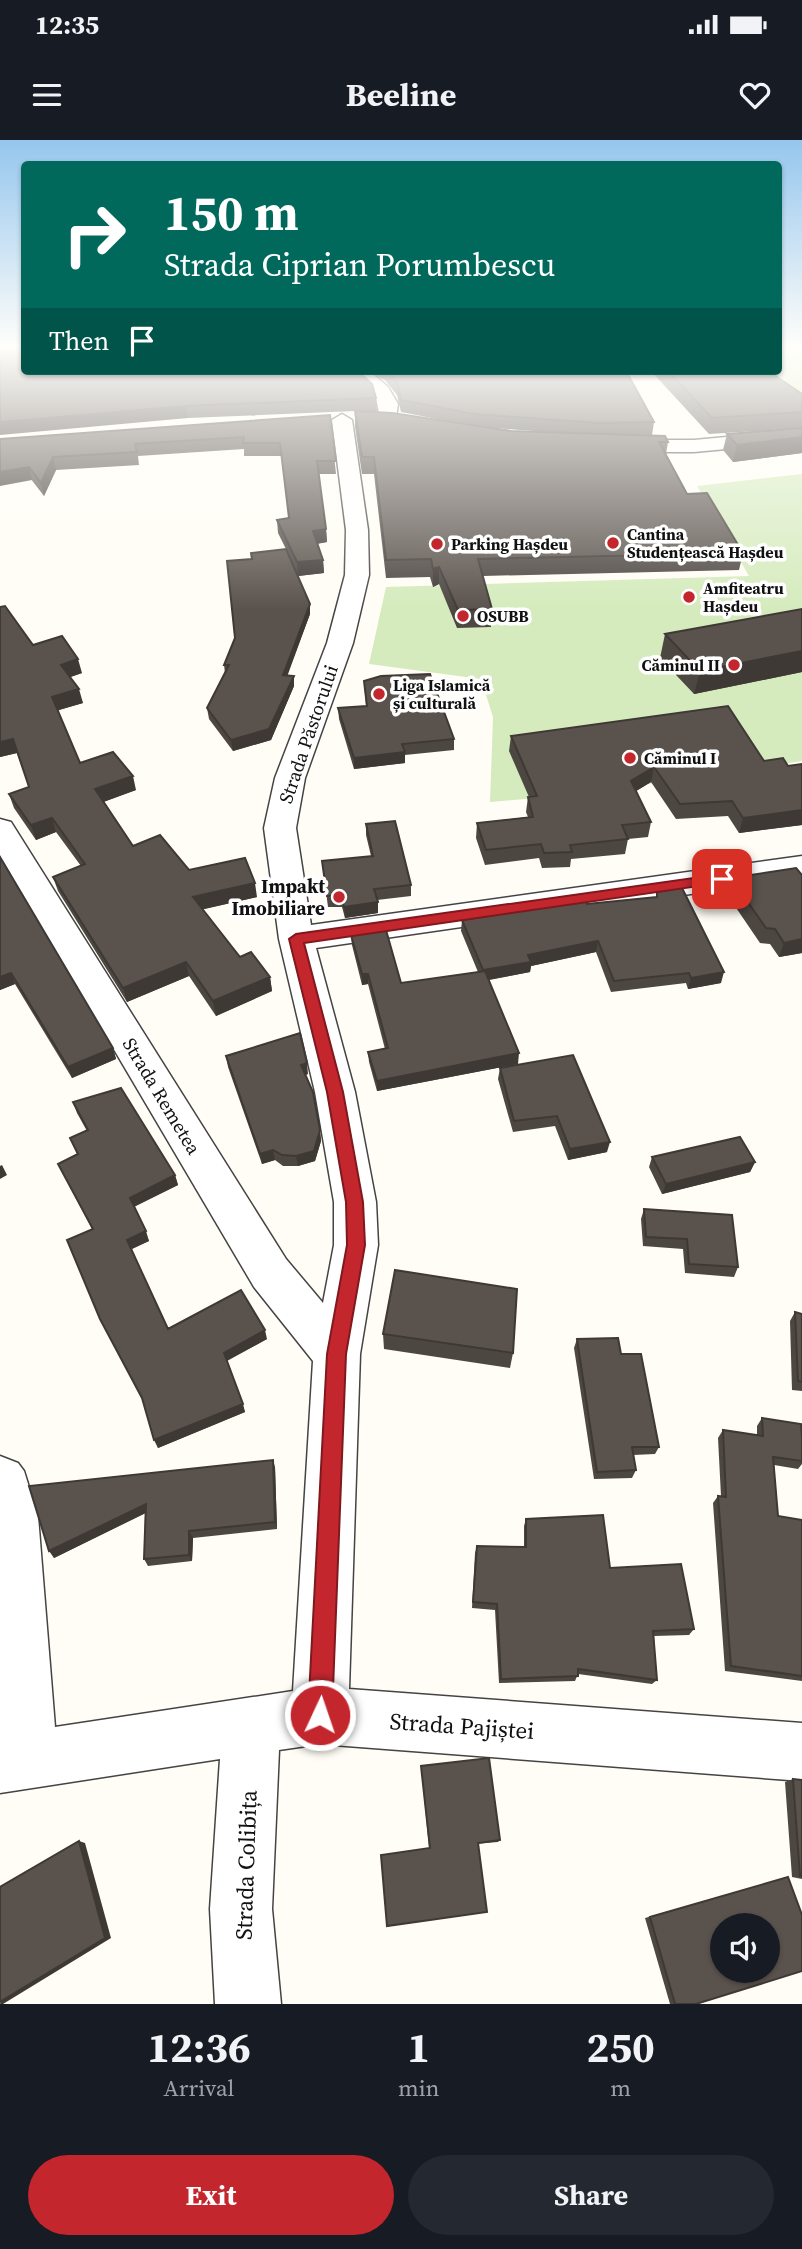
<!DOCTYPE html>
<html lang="en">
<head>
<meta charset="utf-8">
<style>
	body { margin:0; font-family:"Source Serif 4",serif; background:#242831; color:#f1f3f6; height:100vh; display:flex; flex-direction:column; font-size:26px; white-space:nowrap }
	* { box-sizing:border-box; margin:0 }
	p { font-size:23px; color:#9ea1a6 }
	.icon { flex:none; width:38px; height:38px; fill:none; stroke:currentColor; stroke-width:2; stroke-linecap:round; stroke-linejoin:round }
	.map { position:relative; height:1864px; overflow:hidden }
	.drawer { display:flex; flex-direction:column; background:#171b24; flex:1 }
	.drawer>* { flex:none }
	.banner { position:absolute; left:21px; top:21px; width:761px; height:214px; border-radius:7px; box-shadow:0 2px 5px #0004; background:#00695c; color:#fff; overflow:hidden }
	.tools { position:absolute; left:710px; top:1773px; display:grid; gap:14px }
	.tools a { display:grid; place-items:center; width:70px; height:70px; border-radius:50%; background:#171b24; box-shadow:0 2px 5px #0004; font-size:35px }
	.pin { position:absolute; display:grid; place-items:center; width:60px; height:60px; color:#fff; margin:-30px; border-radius:14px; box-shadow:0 4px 10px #0006 }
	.me { position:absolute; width:77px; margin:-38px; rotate:3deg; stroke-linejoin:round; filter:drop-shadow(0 0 5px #0008) }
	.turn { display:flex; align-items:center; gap:24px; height:147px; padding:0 28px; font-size:32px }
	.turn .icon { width:91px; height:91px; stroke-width:2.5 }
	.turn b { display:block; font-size:49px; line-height:60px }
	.then { display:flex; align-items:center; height:66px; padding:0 28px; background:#0003; gap:14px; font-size:26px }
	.eta { display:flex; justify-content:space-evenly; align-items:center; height:119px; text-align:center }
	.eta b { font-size:42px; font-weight:700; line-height:49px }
	.primary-button { display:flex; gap:14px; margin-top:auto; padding:14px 28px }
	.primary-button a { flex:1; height:80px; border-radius:42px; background:#c4262e; color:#fff; font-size:28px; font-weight:700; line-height:80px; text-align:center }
	.primary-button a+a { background:#242831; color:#f1f3f6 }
	.status { display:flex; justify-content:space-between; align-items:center; height:49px; padding:0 35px; background:#171b24; direction:ltr }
	.status svg { height:19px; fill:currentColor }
	header { display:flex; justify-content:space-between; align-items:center; height:91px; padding:0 28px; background:#171b24; font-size:32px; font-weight:700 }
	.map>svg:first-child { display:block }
	.green { fill:#d5ebbd }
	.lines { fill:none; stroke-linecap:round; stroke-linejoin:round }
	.minor-casing { stroke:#444; stroke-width:3 }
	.minor { fill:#fff; fill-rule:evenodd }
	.wall { fill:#4d4742; fill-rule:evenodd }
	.shaded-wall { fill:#3f3936 }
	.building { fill:#5a524d; stroke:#3f3936; stroke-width:2; fill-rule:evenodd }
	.route { fill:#c4262e; stroke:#7f191e; stroke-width:2 }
	.poi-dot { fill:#c4262e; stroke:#fff; stroke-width:2.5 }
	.labels { text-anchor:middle; stroke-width:7; stroke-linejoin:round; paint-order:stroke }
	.far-poi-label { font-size:16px; font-weight:bold; fill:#111; stroke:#fff; text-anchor:start }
	.street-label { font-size:19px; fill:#111; stroke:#fff }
	.poi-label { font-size:19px; font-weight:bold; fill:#111; stroke:#fff; text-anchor:end }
	.near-street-label { font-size:23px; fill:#111; stroke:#fff }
</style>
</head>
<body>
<div class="status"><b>12:35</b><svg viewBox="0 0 49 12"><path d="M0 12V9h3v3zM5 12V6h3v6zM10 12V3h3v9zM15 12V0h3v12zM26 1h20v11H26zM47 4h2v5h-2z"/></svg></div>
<header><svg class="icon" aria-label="menu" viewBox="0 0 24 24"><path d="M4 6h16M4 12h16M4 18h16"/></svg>Beeline<svg class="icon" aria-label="heart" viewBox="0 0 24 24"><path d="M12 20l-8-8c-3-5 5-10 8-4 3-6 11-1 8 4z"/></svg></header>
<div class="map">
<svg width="802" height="1864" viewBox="0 0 802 1864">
	<rect width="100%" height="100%" fill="#fffdf5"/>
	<!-- green -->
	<path class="green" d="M779 209H802V260L759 239 774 234 771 231H779Z
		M802 334V621L582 654 490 662 493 577 481 539 369 524 386 447 749 436 697 346Z"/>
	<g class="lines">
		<!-- minor casing -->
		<g class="minor-casing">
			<path id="minor" d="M349 231H369L388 247 398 264 395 283H381L376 258Z
				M342 274 352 280 368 390 369 435 353 503 305 638 296 688 311 785 802 716V738L316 808 355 952 376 1062 378 1105 360 1214 349 1549 802 1583V1641L320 1604 279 1610 272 1769 281 1864H215L210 1769 220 1619 0 1653V1316L18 1323 24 1331 38 1376 55 1587 293 1551 313 1221 254 1147 0 716V679L11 682 286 1119 323 1163 334 1105V1062L315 952 279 799 264 688 275 638 327 503 345 435 346 390 332 280Z
				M802 290V302L694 312H616L606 306 616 300H694Z"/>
		</g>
		<!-- minor -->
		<use href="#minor" class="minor"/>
	</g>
	<!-- wall -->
	<path class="wall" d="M0 209 376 258 377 271H363L452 282 401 272 397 255 385 240 366 231H626L654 282 652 295H629L668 302 666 314 687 354 743 413 739 430 483 436 492 469 491 487 457 488 439 444 433 447 430 437 386 438 374 334H362L355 287V271L188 278ZM485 287 520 290 565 293 511 291Z
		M651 231H768L802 254V288L709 294Z
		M330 275 336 334H319L326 389 327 402 317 404 323 420 324 433 298 436 310 474 287 535 294 536V546L271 600 233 611 209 579 207 568 225 533 224 525 235 498 251 419V413L286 409 278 393 277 380 289 378 281 316H244V309L138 316 139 325 56 330 44 356 0 299Z
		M802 288V313L733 322 723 310 727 294Z
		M0 467 33 505 82 533 70 537 83 563 58 570 80 623 136 650 103 662 133 706 189 730 257 757 203 769 240 817 270 837 272 851 216 876 189 836 127 862 58 751 53 737 81 726 56 692 36 700 14 668 9 654 29 647 17 613 0 617Z
		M802 469V532L694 554 660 518 665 494Z
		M364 541 454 599V610L405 615V623L354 629 339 579 338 568 366 566Z
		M511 596 764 621 788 626 802 624V685L739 693 728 676 676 679 651 642 636 651 651 682 648 697 628 699 625 714 571 719 570 727 542 728 539 718 485 725 476 698 477 683 528 677 526 672 528 657H529L509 611Z
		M366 684 411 745V756L377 760 378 773 345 778 342 767H328L322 721 371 716 366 695Z
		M0 717 113 908 116 919 72 938 15 844 0 850Z
		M802 735V813L779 817 770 804 760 803 726 753 731 738Z
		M657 752 721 843 688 849 686 843 611 852 596 812 531 826 530 832 489 840 518 924 377 951 369 922 368 912 385 909 368 844 362 845 352 805 351 795 401 843 478 832 461 791 462 780 587 764 656 758Z
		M226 916 308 934 305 935 320 990 321 1001 315 1021 298 1026H283L275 1020 262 1024 228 927Z
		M500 928 607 1012 568 1020 555 986 513 992 498 939Z
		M73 962 175 1035 178 1045 134 1067 149 1101 131 1109 168 1189 267 1199 227 1221 245 1272 158 1308 92 1089 58 1024 77 1014 70 998 87 991 77 973Z
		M652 1017 755 1022 750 1032 662 1054 649 1027Z
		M644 1069 738 1127 734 1137 685 1133 683 1109 643 1106 641 1079Z
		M795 1172 802 1174V1251L792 1250 790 1181Z
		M383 1194 513 1213 510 1228 384 1209Z
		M577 1199 621 1214 659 1307 655 1314 633 1315 636 1330 632 1338 594 1339 574 1208Z
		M762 1278 802 1298V1324L798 1329 774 1325 778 1376 802 1380V1541L725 1531 713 1363 718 1356H721L718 1298 723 1290 757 1295V1286Z
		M275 1327 277 1389 193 1398 192 1421 148 1426 144 1419 145 1373 54 1418 29 1346Z
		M526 1379 610 1428 694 1489 689 1495 654 1496 657 1540 652 1544 578 1534 575 1541 499 1543 495 1470 472 1468 475 1413 477 1406 524 1407V1386Z
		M421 1626 500 1700 498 1702 429 1708Z
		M793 1639 802 1640V1739L792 1737 785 1642Z
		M788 1737 696 1864H670L645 1778Z"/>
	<!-- shaded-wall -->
	<path class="shaded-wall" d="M186 266 188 278 0 295V282Z
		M802 297V313L733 322 737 305Z
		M53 317 56 330 44 356 41 343Z
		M29 327 32 340 0 346V332Z
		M326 389 327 402 314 404 313 391Z
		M323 420 324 433 298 436 297 422Z
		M439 427V444L433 447V429Z
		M310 464V474L284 545 283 535Z
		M802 511V532L694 554 700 531Z
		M78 519 82 533 65 539 61 525Z
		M294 536V546L271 600 233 611 231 600Z
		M79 549 83 563 56 571 52 557Z
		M13 599 17 613 0 617V602Z
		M405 612V623L354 629V618Z
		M654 627 651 642 628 656 631 641Z
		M133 636 136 650 98 664 95 649Z
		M802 670V685L739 693 743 678Z
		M52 678 56 692 36 700 31 685Z
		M255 743 257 757 196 771 193 757Z
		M378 762V773L345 778 344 767Z
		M802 799V813L779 817 784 803Z
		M598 801 596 812 531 826 530 832 482 841 483 830 528 815Z
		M186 822 189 836 127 862 123 848Z
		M724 832 721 843 688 849 691 838Z
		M11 833 15 844 0 850V837Z
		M362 834H368V844L362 845Z
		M270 837 272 851 216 876 213 861Z
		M113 908 116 919 72 938 68 927Z
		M519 913 518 924 377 951V941Z
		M307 923 308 934 302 936 301 925Z
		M320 990 321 1001 315 1021 298 1026 296 1016Z
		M610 1002 607 1012 568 1020 570 1009Z
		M273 1010 275 1020 262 1024 260 1014Z
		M755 1022 750 1032 662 1054 666 1044Z
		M2 1025 7 1035 0 1039V1026Z
		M175 1035 178 1045 133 1067 130 1058Z
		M146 1091 149 1101 130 1110 127 1100Z
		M265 1190 267 1199 226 1221 224 1213Z
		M243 1264 245 1272 158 1308 154 1300Z
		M273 1320 275 1327 277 1389 275 1382Z
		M146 1364 150 1371 54 1418 49 1411Z
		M189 1391 193 1398 192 1421 189 1415Z
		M79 1701 85 1703 111 1798 3 1864H0Z"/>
	<!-- building -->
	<path class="building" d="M0 209H24V231H358L372 244 376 258 186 266 0 282Z
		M387 231H626L654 282 599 283 474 274 401 260 397 242Z
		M668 231H768L802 254V272L712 278Z
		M355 271 392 273 511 291 665 296 668 302H659L687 354 707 353 743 413 478 419 492 469 458 470 439 427 433 429 431 419 386 420 374 317H362Z
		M330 275 336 321H317L326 389 313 391 323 420 297 422 277 380 289 378 280 303H243L244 297 135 304 137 312 53 317 41 343 29 327 0 332V299Z
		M802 288V297L737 305 727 294Z
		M286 409 310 464 283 535 294 536 269 589 231 600 207 568 229 525H224L235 498 227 421 252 419 251 413Z
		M5 466 33 505 62 496 78 519 61 525 79 549 52 557 80 623 113 612 133 636 95 649 133 706 160 695 189 730 245 718 255 743 193 757 240 817 251 812 270 837 213 861 186 822 123 848 53 737 85 724 52 678 31 685 9 654 29 647 13 599 0 602V467Z
		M802 469V511L700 531 665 494Z
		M430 534 454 599 402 604 405 612 354 618 338 568 367 566 364 541 381 536Z
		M728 566 764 621 783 618 788 626 802 624V670L743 678 732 661 680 664 654 627 631 641 651 682 622 685 628 699 570 705 572 712 544 713 541 704 486 710 477 683 533 677 528 657 537 656 511 596Z
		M395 681 411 745 374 749 378 762 344 767 341 756H327L322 721 373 716 366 684Z
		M0 717 113 908 68 927 11 833 0 837Z
		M796 728 802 735V799L784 803 775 789 766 788 731 738Z
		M682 748 724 832 691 838 689 833 614 841 598 801 528 815 531 822 483 830 462 780 586 761 587 764 657 757V752Z
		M386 790 401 843 485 831 519 913 377 941 368 912 388 908 368 834H362L351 795Z
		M300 893 307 923 301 925 313 952 320 990 314 1011 296 1016 282 1015 273 1010 260 1014 226 916Z
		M573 915 610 1002 570 1009 557 976 514 981 500 928Z
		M121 948 175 1035 130 1058 146 1091 127 1100 168 1189 241 1150 265 1190 224 1213 243 1264 154 1300 142 1258 100 1179 67 1100 93 1089 58 1024 78 1014 70 998 88 990 73 962Z
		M740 997 755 1022 666 1044 652 1017Z
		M644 1069 732 1075 738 1127 689 1124 687 1099 646 1097Z
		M395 1130 517 1149 513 1213 383 1194Z
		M795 1172 802 1174V1242L798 1241Z
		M618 1198 621 1214H641L659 1307H632L636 1330 597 1332 577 1199Z
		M762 1278 801 1284 802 1298V1321L773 1317 778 1376 802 1380V1536L731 1526 718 1356 726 1357 723 1290 763 1296Z
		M273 1320 275 1382 189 1391V1415L144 1419 146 1364 49 1411 29 1346Z
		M603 1375 610 1428 681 1424 694 1489 653 1491 657 1540 578 1529V1536L501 1539 497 1464 473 1462 477 1406 526 1407V1379Z
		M489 1618 500 1700 478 1703 487 1772 387 1786 381 1715 430 1708 421 1626Z
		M793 1639 802 1640V1736H800Z
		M79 1701 105 1798 0 1862V1747Z
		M788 1737 802 1775V1831L696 1864H675L650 1777ZM723 1785H768V1830H723Z"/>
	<!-- sky -->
	<linearGradient id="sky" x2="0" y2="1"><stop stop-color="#95c6ee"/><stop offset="0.44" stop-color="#fffefa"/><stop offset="1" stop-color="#fffefa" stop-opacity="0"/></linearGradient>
	<rect width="802" height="470" fill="url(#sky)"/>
	<!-- route -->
	<path class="route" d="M722 734 727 735V742L304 803 343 952 363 1062 365 1105 346 1214 332 1575 329 1583 320 1587 312 1583 308 1575 327 1214 347 1105 346 1062 327 952 289 799 296 794Z"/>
	<!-- markers -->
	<g class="poi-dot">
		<circle cx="613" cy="403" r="7"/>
		<circle cx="437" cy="404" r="7"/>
		<circle cx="689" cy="457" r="7"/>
		<circle cx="463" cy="476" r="7"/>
		<circle cx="734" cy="525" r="7"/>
		<circle cx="379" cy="554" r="7"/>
		<circle cx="630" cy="618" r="7"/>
		<circle cx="339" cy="757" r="7"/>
	</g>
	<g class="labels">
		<!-- far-poi labels -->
		<g class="far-poi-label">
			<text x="627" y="400">Cantina<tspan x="627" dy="18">Studențească Hașdeu</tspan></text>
			<text x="451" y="410">Parking Hașdeu</text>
			<text x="703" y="454">Amfiteatru<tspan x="703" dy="18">Hașdeu</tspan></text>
			<text x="477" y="482">OSUBB</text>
			<text x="720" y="531" text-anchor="end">Căminul II</text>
			<text x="393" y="551">Liga Islamică<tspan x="393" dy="18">și culturală</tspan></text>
			<text x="644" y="624">Căminul I</text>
		</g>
		<!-- street labels -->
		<g class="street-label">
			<text transform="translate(308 594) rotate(-71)" y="7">Strada Păstorului</text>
			<text transform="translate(162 956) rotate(59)" y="7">Strada Remetea</text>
		</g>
		<!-- poi labels -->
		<g class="poi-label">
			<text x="325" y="753">Impakt<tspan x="325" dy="22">Imobiliare</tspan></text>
		</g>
		<!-- near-street labels -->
		<g class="near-street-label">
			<text transform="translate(462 1586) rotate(4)" y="8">Strada Pajiștei</text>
			<text transform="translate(246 1725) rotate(-88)" y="8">Strada Colibița</text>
		</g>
	</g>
</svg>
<div class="tools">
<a><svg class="icon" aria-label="sound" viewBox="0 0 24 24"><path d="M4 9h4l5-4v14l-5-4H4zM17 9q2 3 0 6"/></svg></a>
</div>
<div class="pin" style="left:722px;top:739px;background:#d93025"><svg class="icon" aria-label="arrive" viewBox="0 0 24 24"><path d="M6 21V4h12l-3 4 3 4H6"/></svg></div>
<svg class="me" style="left:320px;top:1575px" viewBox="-20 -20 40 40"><circle r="17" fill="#c4262e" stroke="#fff" stroke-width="3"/><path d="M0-11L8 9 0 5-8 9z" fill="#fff"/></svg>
<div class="banner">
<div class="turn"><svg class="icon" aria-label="right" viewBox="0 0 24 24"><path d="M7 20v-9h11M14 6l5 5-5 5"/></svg><div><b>150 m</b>Strada Ciprian Porumbescu</div></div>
<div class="then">Then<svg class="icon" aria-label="arrive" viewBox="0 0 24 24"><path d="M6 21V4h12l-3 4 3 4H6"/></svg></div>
</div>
</div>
<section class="drawer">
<div class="eta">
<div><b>12:36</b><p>Arrival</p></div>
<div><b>1</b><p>min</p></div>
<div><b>250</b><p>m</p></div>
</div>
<div class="primary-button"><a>Exit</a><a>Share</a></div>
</section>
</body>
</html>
